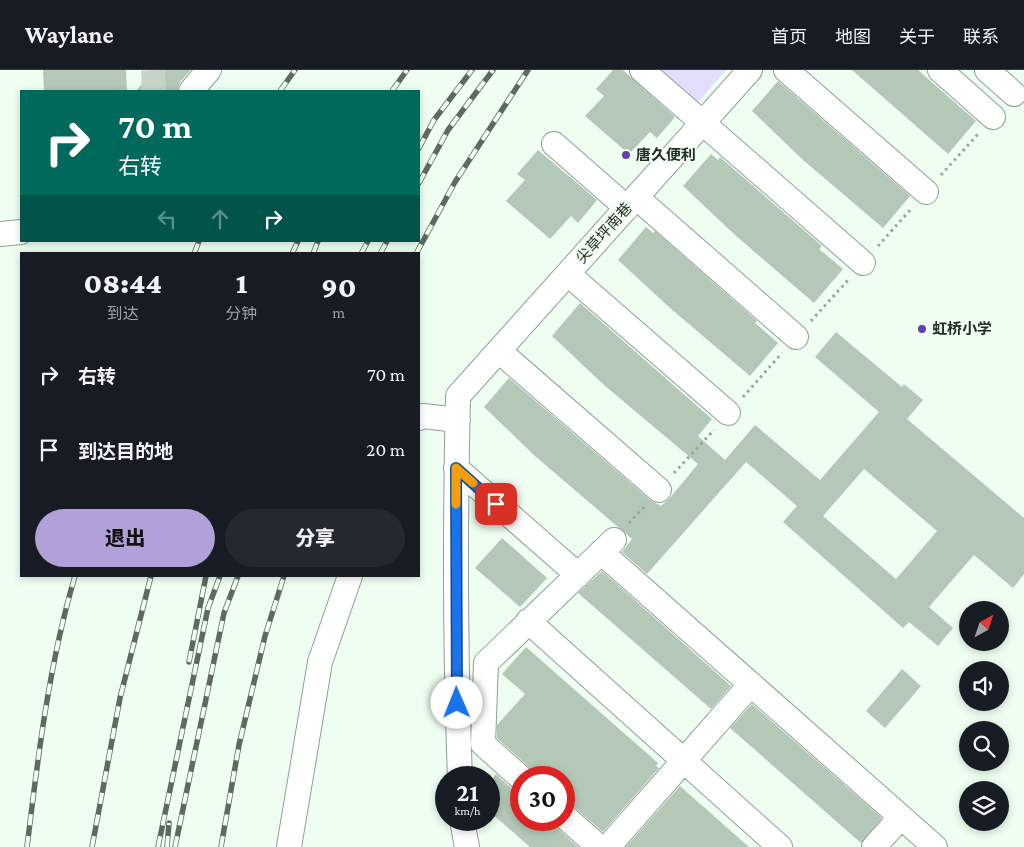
<!DOCTYPE html>
<html lang="zh">
<head>
<meta charset="utf-8">
<style>
	body { margin:0; font-family:"Crimson Pro","Noto Sans SC",serif; background:#242831; color:#f1f3f6; height:100vh; display:flex; flex-direction:column; font-size:19px; white-space:nowrap }
	* { box-sizing:border-box; margin:0 }
	p { font-size:16px; color:#9ea1a6 }
	.icon { flex:none; width:28px; height:28px; fill:none; stroke:currentColor; stroke-width:2; stroke-linecap:round; stroke-linejoin:round }
	.map { position:relative; flex:1; overflow:hidden }
	.drawer { position:absolute; left:20px; top:182px; width:400px; height:325px; display:flex; flex-direction:column; background:#171b24; border-radius:0px; box-shadow:0 2px 8px #0003 }
	.drawer>* { flex:none }
	.guide { position:absolute; left:20px; top:20px; width:400px; height:152px; border-radius:0px; box-shadow:0 2px 8px #0003; background:#00695c; color:#fff; overflow:hidden }
	.needle { width:32px; rotate:40deg }
	.controls { position:absolute; left:959px; top:531px; display:grid; gap:10px }
	.controls a { display:grid; place-items:center; width:50px; height:50px; border-radius:50%; background:#171b24; box-shadow:0 2px 8px #0003; font-size:25px }
	.speed { position:absolute; left:435px; top:696px; display:flex; gap:10px; font-size:25px; font-weight:700; text-align:center }
	.speed>* { display:grid; place-content:center; width:65px; height:65px; border-radius:50%; background:#171b24; box-shadow:0 2px 8px #0003; line-height:1 }
	.speed small { font-size:12px; font-weight:400 }
	.speed .limit { border:8px solid #d22; background:#fff; color:#111 }
	.pin { position:absolute; display:grid; place-items:center; width:42px; height:42px; color:#fff; margin:-21px; border-radius:10px; box-shadow:0 2px 8px #0006 }
	.me { position:absolute; width:55px; margin:-28px; rotate:359deg; stroke-linejoin:round; filter:drop-shadow(0 0 4px #0008) }
	.turn { display:flex; align-items:center; gap:18px; height:105px; padding:0 15px; font-size:22px }
	.turn .icon { width:65px; height:65px; stroke-width:2.5 }
	.turn b { display:block; font-size:35px; line-height:42px }
	.lanes { display:flex; align-items:center; height:48px; padding:0 15px; background:#0003; justify-content:center; gap:25px; direction:ltr }
	.lanes .off { opacity:.35 }
	.eta { display:flex; justify-content:space-evenly; align-items:center; height:85px; text-align:center }
	.eta b { font-size:30px; font-weight:800; line-height:35px }
	.button { display:flex; gap:10px; margin-top:auto; padding:10px 15px }
	.button a { flex:1; height:58px; border-radius:30px; background:#b2a1d9; color:#111; font-size:20px; font-weight:800; line-height:58px; text-align:center }
	.button a+a { background:#242831; color:#f1f3f6 }
	ul { padding:0; list-style:none }
	li { display:flex; align-items:center; gap:15px; height:75px; padding:0 15px }
	li div { flex:1 }
	li b { display:block; font-size:19px }
	li em { font-style:normal }
	header { display:flex; align-items:center; gap:30px; box-sizing:border-box; height:70px; padding:0 25px; background:#171b24; border-bottom:1px solid #363941 }
	header strong { font-size:24px }
	nav { display:flex; gap:28px; margin-inline-start:auto; font-size:18px }
	.map>svg:first-child { display:block }
	.green { fill:#e4defd }
	.building { fill:#b4c8b7; fill-rule:evenodd }
	.lines { fill:none; stroke-linecap:round; stroke-linejoin:round }
	.minor-tunnel { stroke:#c6d4c7; stroke-width:24; stroke-dasharray:24 12; stroke-linecap:butt }
	.minor-casing { stroke:#8ea191; stroke-width:26 }
	.path { stroke:#98a499; stroke-width:3; stroke-dasharray:2.5 4; stroke-linecap:butt }
	.minor { stroke:#fff; stroke-width:24 }
	.rail-casing { stroke:#5f6960; stroke-width:5.5 }
	.rail { stroke:#eefef0; stroke-width:4; stroke-dasharray:11; stroke-linecap:butt }
	.route-casing { stroke:#114b97; stroke-width:12 }
	.route { stroke:#1a73e8; stroke-width:9 }
	.slow { stroke:#f59e0b; stroke-width:9 }
	.poi-dot { fill:#663db5; stroke:#eefef0; stroke-width:2 }
	.labels { text-anchor:middle; stroke-width:4; stroke-linejoin:round; paint-order:stroke }
	.poi-label { font-size:15px; font-weight:bold; fill:#242c25; stroke:#eefef0; text-anchor:start }
	.street-label { font-size:15px; fill:#242c25; stroke:#eefef0 }
</style>
</head>
<body>
<header>
<strong>Waylane</strong>
<nav><a>首页</a><a>地图</a><a>关于</a><a>联系</a></nav>
</header>
<div class="map">
<svg width="1024" height="777" viewBox="0 0 1024 777">
	<rect width="100%" height="100%" fill="#eefef0"/>
	<!-- green -->
	<path class="green" d="M648 0H726L693 38Z"/>
	<!-- building -->
	<path class="building" d="M43 0H126L127 21H44Z
		M154 0H191L180 12 178 21H136Z
		M613 0H623L675 47 657 68 650 62 629 84 585 46 604 26 596 19Z
		M852 0H918L976 51 948 84Z
		M778 11 910 126 883 158 803 90 752 41Z
		M538 80 597 130 578 153 571 146 550 169 506 131 525 110 517 104Z
		M711 84 718 90 720 87 822 176 819 179 843 199 814 233 735 165 683 116Z
		M646 157 653 163 655 161 757 251 755 253 778 273 750 306 670 238 618 190Z
		M580 233 712 349 698 366 725 390 755 355 820 410 879 342 815 287 836 262 902 317 904 314 923 330 907 349 1024 448V504L1013 518 974 485 929 537 953 558 938 576 909 552 903 558 783 452 797 436 746 392 647 504 622 482 632 469 535 386 484 337 509 308 650 430 661 436 669 429 698 394 604 315 552 266ZM864 399 937 461 896 509 823 446Z
		M502 468 547 508 520 537 475 498Z
		M602 501 731 616 711 639 578 523Z
		M526 577 658 693 656 696 659 698 603 762 573 736 564 733V708H534L530 698 497 668V655L525 624 502 604Z
		M902 599 921 616 885 658 866 641Z
		M752 634 882 748 861 773 730 658Z
		M496 704 512 719 521 721V750H551L555 756 578 777H530L489 741V713Z
		M680 716 749 777H626Z"/>
	<g class="lines">
		<!-- minor-tunnel -->
		<path class="minor-tunnel" d="M153 0 154 21"/>
		<!-- minor casing -->
		<g class="minor-casing">
			<path id="minor" d="M642 0 863 193
				M786 0 926 122
				M940 0 993 47
				M987 0 1014 24
				M191 21 209 0
				M554 74 627 138
				M636 127 796 267
				M0 164 21 162
				M568 204 728 343
				M499 281 659 420
				M419 348 423 346 458 350
				M456 398 578 505
				M601 482 935 777
				M528 551 780 777
				M460 708C455 581 455 453 458 326L750 0
				M521 708 483 674 486 593 614 470
				M564 746 599 777
				M462 750 467 777
				M289 777 320 592 350 506
				M608 777 751 614
				M874 777 901 747"/>
		</g>
		<!-- path -->
		<path class="path" d="M941 105 979 63
			M878 176 912 138
			M811 251 849 209
			M743 327 782 283
			M674 403 714 360
			M629 453 645 436"/>
		<!-- minor -->
		<use href="#minor" class="minor"/>
		<!-- rail casing -->
		<g class="rail-casing">
			<path id="rail" d="M280 21 295 0
				M392 21 407 0
				M419 78 434 50 472 0
				M419 113 448 60 493 0
				M194 184 199 171
				M292 184 298 171
				M313 184 318 171
				M361 184 368 171
				M380 184 387 171
				M416 184 455 112 528 0
				M189 592 206 506
				M27 777C38 686 49 594 75 506
				M92 777 120 628 151 506
				M158 777 208 538 220 506
				M167 777 169 753
				M175 777 224 543 238 506
				M221 777 239 675 265 566 284 506"/>
		</g>
		<!-- rail -->
		<use href="#rail" class="rail"/>
	</g>
	<g class="lines">
		<!-- route casing -->
		<g class="route-casing">
			<path id="route" d="M457 633 456 398 496 434"/>
		</g>
		<!-- route -->
		<use href="#route" class="route"/>
		<!-- slow -->
		<path class="slow" d="M456 434V398L473 413"/>
	</g>
	<!-- markers -->
	<g class="poi-dot">
		<circle cx="626" cy="85" r="5"/>
		<circle cx="922" cy="259" r="5"/>
	</g>
	<g class="labels">
		<!-- poi labels -->
		<g class="poi-label">
			<text x="636" y="90">唐久便利</text>
			<text x="932" y="264">虹桥小学</text>
		</g>
		<!-- street labels -->
		<g class="street-label">
			<text transform="translate(604 163) rotate(-48)" y="5">尖草坪南巷</text>
		</g>
	</g>
</svg>
<div class="controls">
<a><svg class="needle" viewBox="-14 -14 28 28"><path d="M0-13l5 13h-10z" fill="#e53935"/><path d="M0 13l5-13h-10z" fill="#9ea1a6"/></svg></a>
<a><svg class="icon" aria-label="sound" viewBox="0 0 24 24"><path d="M4 9h4l5-4v14l-5-4H4zM17 9q2 3 0 6"/></svg></a>
<a><svg class="icon" aria-label="search" viewBox="0 0 24 24"><circle cx="10" cy="10" r="6"/><path d="M15 15l6 6"/></svg></a>
<a><svg class="icon" aria-label="layers" viewBox="0 0 24 24"><path d="M12 4l9 5-9 5-9-5zM3 14l9 5 9-5"/></svg></a>
</div>
<div class="speed"><div>21<small>km/h</small></div><div class="limit">30</div></div>
<div class="pin" style="left:496px;top:434px;background:#d93025"><svg class="icon" aria-label="arrive" viewBox="0 0 24 24"><path d="M6 21V4h12l-3 4 3 4H6"/></svg></div>
<svg class="me" style="left:457px;top:633px" viewBox="-20 -20 40 40"><circle r="19" fill="#fff"/><path d="M0-13L10 11 0 6-10 11z" fill="#1a73e8"/></svg>
<div class="guide">
<div class="turn"><svg class="icon" aria-label="right" viewBox="0 0 24 24"><path d="M7 20v-9h11M14 6l5 5-5 5"/></svg><div><b>70 m</b>右转</div></div>
<div class="lanes"><svg class="icon off" aria-label="left" viewBox="0 0 24 24"><path d="M17 20v-9H6M10 6l-5 5 5 5"/></svg><svg class="icon off" aria-label="ahead" viewBox="0 0 24 24"><path d="M12 20V5M6 11l6-6 6 6"/></svg><svg class="icon" aria-label="right" viewBox="0 0 24 24"><path d="M7 20v-9h11M14 6l5 5-5 5"/></svg></div>
</div>
<section class="drawer">
<div class="eta">
<div><b>08:44</b><p>到达</p></div>
<div><b>1</b><p>分钟</p></div>
<div><b>90</b><p>m</p></div>
</div>
<ul>
<li><svg class="icon" aria-label="right" viewBox="0 0 24 24"><path d="M7 20v-9h11M14 6l5 5-5 5"/></svg><div><b>右转</b></div><em>70 m</em></li>
<li><svg class="icon" aria-label="arrive" viewBox="0 0 24 24"><path d="M6 21V4h12l-3 4 3 4H6"/></svg><div><b>到达目的地</b></div><em>20 m</em></li>
</ul>
<div class="button"><a>退出</a><a>分享</a></div>
</section>
</div>
</body>
</html>
